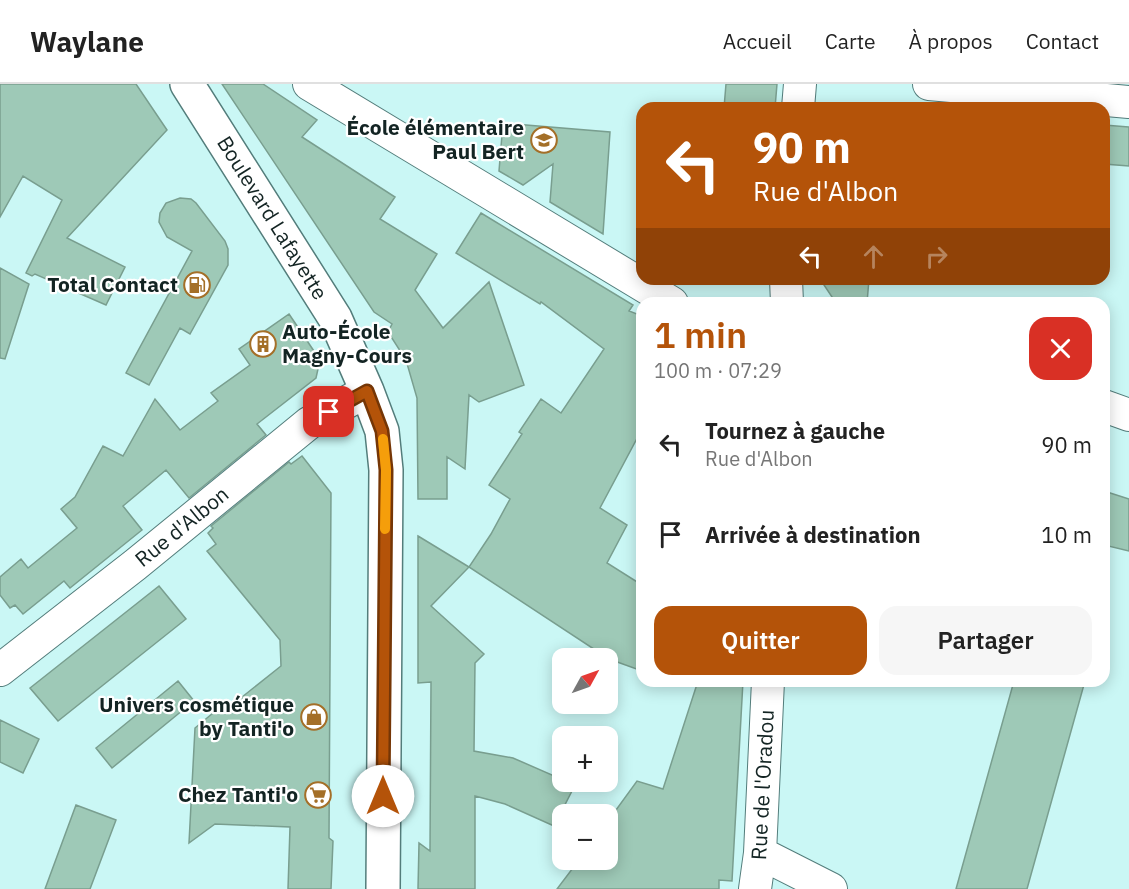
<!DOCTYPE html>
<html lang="fr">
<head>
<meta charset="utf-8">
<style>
	body { margin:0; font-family:"IBM Plex Sans",sans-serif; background:#f6f6f6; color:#222; height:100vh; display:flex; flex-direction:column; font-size:22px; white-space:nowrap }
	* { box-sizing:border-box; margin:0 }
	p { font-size:20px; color:#767676 }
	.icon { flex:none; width:33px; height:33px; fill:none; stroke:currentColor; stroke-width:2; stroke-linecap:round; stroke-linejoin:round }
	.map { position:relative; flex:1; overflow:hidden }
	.drawer { position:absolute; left:636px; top:213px; width:474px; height:390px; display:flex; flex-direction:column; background:#fff; border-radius:18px; box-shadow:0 3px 15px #0003 }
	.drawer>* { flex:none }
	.top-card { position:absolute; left:636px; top:18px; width:474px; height:183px; border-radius:18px; box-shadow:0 3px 15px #0003; background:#b45309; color:#fff; overflow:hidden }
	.needle { width:39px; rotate:50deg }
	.controls { position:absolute; left:552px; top:564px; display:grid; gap:12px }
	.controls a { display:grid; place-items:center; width:66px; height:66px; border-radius:12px; background:#fff; box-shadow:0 3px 15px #0003; font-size:30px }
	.pin { position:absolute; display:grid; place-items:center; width:51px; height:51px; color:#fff; margin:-26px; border-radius:12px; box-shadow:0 3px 9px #0006 }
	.me { position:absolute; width:66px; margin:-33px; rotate:0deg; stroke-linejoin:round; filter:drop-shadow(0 0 4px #0008) }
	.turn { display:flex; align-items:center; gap:21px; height:126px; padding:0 18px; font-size:27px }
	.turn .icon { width:78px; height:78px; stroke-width:2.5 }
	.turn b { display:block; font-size:42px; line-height:51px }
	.lanes { display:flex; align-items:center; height:57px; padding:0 18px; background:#0003; justify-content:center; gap:30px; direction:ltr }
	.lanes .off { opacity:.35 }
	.round { display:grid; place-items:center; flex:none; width:63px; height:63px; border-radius:18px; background:#f6f6f6 }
	.head { display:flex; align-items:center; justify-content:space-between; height:102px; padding:0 18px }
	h1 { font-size:36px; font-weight:600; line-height:45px; color:#b45309 }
	.button { display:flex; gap:12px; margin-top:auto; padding:12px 18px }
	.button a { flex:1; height:69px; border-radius:18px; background:#b45309; color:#fff; font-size:24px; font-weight:600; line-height:69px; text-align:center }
	.button a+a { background:#f6f6f6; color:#222 }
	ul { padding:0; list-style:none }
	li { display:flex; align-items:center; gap:18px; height:90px; padding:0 18px }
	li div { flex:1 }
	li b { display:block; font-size:22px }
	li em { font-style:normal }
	header { display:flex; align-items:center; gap:36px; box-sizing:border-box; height:84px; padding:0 30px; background:#fff; border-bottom:2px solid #e0e0e0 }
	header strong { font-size:28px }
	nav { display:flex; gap:33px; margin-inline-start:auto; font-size:21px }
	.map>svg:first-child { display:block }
	.building { fill:#9ec9b7; stroke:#799e8f; stroke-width:1.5 }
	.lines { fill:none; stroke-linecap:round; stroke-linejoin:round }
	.street-casing { stroke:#537d7b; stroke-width:34 }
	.primary-casing { stroke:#537d7b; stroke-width:36 }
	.street { stroke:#fff; stroke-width:32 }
	.primary { stroke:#fff; stroke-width:33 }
	.route-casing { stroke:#753606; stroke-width:15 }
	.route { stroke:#b45309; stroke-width:10 }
	.slow { stroke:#f59e0b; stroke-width:10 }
	.labels { text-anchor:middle; stroke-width:4.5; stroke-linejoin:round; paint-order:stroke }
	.poi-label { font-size:21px; font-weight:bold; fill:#132423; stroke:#fff; text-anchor:end }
	.street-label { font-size:21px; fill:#132423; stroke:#fff }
</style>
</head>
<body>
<header>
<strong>Waylane</strong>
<nav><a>Accueil</a><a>Carte</a><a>À propos</a><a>Contact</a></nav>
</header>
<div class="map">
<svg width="1129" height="805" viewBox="0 0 1129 805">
	<rect width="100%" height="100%" fill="#caf7f5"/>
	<!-- building -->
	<path class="building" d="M0 0H136L167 46 67 154 125 183 106 221 35 190 32 192 26 189 62 116 23 92 0 133Z
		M222 0H263L317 36 302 53 395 113 380 135 437 170 415 206 443 244 489 198 524 301 479 318 469 311 465 385 447 373V415H418L417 314 406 276 388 248 392 240 374 228Z
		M726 0H777L775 24H724Z
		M503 39 610 48 603 150 550 118 553 80 523 101 499 87Z
		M1104 41 1129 43V82L1104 80Z
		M180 114 191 115 196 119 225 157 228 165V181L190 250 180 244 149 301 126 289 192 167 167 153 159 138 160 129 166 119Z
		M481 129 633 221 629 227 642 232V345L600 424 627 441 607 479 642 501V587L609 575 469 483 491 450 510 415 489 401 522 350 519 348 541 315 561 329 604 265 541 218 540 220 456 169Z
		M0 184 29 200 5 275 0 274Z
		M820 195H869L867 219H836Z
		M289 230 320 276 316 294 257 340 266 351 189 414 166 386 123 422 142 446 70 504 64 497 23 530 15 521 10 524 0 511V493L21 475 28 484 77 444 61 425 75 413 103 362 123 372 155 315 180 346 218 317 211 309 250 281 239 265Z
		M302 372 331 409 329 754 333 757 331 805H288L290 743 215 740 189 759 195 644 219 624 227 625 281 582 280 556 207 467 216 460 208 449 213 444 211 442 289 378 291 380Z
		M1104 407 1129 415V467L1104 461Z
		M418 452 469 483 431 522 484 570 475 579 474 667 513 674 575 701 554 742 505 720 475 712V805H418L419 759 430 767 431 598 418 599Z
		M159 502 186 535 58 637 30 604Z
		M178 597 194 617 112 684 96 664Z
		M698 597H743L732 797 719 796V805H557L579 776H608V737L637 697 663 705Z
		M1014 597H1085L1027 805H956Z
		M0 636 39 655 23 689 0 678Z
		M76 721 116 736 90 805H45Z"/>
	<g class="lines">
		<!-- street casing -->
		<g class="street-casing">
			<path id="street" d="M309 0 672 219
				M929 0 1129 18
				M798 24 800 0
				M786 195 787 219
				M1104 322 1129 331
				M0 586 135 481 309 339 367 307
				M760 769 831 805
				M755 805 760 769 768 597"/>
		</g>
		<!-- primary casing -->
		<g class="primary-casing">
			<path id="primary" d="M187 0 335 234 367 307 382 347 386 386 383 805"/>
		</g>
		<!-- street -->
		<use href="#street" class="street"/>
		<!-- primary -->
		<use href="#primary" class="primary"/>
	</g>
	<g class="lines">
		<!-- route casing -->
		<g class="route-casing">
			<path id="route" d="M329 328 367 307 382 347 386 386 383 712"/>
		</g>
		<!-- route -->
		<use href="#route" class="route"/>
		<!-- slow -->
		<path class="slow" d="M383 355 386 386 385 445"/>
	</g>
	<!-- icons -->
	<defs>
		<g id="school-ring" transform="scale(1.35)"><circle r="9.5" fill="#fff" stroke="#a46f28" stroke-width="1.5"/><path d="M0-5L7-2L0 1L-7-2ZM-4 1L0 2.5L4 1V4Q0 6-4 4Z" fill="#a46f28"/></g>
		<g id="fuel-ring" transform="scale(1.35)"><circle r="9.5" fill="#fff" stroke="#a46f28" stroke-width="1.5"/><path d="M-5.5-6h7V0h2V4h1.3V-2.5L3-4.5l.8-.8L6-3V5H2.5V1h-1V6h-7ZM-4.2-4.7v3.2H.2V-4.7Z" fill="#a46f28"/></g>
		<g id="building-ring" transform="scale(1.35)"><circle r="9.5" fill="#fff" stroke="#a46f28" stroke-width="1.5"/><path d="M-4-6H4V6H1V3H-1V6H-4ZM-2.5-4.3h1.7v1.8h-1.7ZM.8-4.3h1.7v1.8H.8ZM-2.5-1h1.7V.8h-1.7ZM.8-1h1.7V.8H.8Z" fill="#a46f28"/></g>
		<g id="shop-ring" transform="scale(1.35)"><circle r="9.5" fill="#fff" stroke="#a46f28" stroke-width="1.5"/><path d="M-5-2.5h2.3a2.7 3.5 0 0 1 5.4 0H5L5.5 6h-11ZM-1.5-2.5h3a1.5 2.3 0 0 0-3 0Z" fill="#a46f28"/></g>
		<g id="supermarket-ring" transform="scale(1.35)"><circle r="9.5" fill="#fff" stroke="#a46f28" stroke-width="1.5"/><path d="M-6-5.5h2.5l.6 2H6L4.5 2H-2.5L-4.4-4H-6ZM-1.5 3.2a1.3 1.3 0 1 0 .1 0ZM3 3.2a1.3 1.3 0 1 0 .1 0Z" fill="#a46f28"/></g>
	</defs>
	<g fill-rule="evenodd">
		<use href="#school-ring" x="544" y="56"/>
		<use href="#fuel-ring" x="197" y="201"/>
		<use href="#building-ring" x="263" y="260"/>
		<use href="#shop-ring" x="314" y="633"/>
		<use href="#supermarket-ring" x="318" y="711"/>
	</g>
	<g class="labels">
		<!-- poi labels -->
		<g class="poi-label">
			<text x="524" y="51">École élémentaire<tspan x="524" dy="24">Paul Bert</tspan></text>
			<text x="178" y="208">Total Contact</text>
			<text x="282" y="255" text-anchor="start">Auto-École<tspan x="282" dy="24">Magny-Cours</tspan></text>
			<text x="294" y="628">Univers cosmétique<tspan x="294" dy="24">by Tanti'o</tspan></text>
			<text x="298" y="718">Chez Tanti'o</text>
		</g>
		<!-- street labels -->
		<g class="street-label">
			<text transform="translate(272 134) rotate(58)" y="7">Boulevard Lafayette</text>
			<text transform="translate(182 443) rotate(-39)" y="7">Rue d'Albon</text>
			<text transform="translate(763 701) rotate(-87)" y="7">Rue de l'Oradou</text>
		</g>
	</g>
</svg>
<div class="controls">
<a><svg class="needle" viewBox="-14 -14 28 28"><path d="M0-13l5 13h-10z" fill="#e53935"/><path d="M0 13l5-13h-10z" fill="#767676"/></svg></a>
<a>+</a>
<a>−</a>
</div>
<div class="pin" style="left:329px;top:328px;background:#d93025"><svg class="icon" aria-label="arrive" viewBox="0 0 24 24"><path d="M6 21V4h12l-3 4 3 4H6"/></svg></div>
<svg class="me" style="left:383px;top:712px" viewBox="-20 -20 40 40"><circle r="19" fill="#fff"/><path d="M0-13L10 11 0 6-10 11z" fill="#b45309"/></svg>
<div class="top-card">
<div class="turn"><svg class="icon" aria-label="left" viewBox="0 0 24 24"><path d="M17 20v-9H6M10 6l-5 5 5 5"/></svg><div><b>90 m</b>Rue d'Albon</div></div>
<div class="lanes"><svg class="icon" aria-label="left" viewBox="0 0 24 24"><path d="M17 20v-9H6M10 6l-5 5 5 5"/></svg><svg class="icon off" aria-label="ahead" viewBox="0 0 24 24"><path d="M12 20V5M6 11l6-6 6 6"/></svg><svg class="icon off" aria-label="right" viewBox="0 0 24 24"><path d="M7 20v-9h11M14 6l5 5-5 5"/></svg></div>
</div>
<section class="drawer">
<div class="head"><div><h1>1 min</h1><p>100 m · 07:29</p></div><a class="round" style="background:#d93025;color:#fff"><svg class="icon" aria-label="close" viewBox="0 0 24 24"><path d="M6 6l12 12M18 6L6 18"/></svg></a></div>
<ul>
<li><svg class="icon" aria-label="left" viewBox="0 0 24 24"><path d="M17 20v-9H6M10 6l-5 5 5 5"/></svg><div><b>Tournez à gauche</b><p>Rue d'Albon</p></div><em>90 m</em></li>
<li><svg class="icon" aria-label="arrive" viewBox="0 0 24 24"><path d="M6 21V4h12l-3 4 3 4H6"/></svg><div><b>Arrivée à destination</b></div><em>10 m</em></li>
</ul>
<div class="button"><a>Quitter</a><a>Partager</a></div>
</section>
</div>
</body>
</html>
